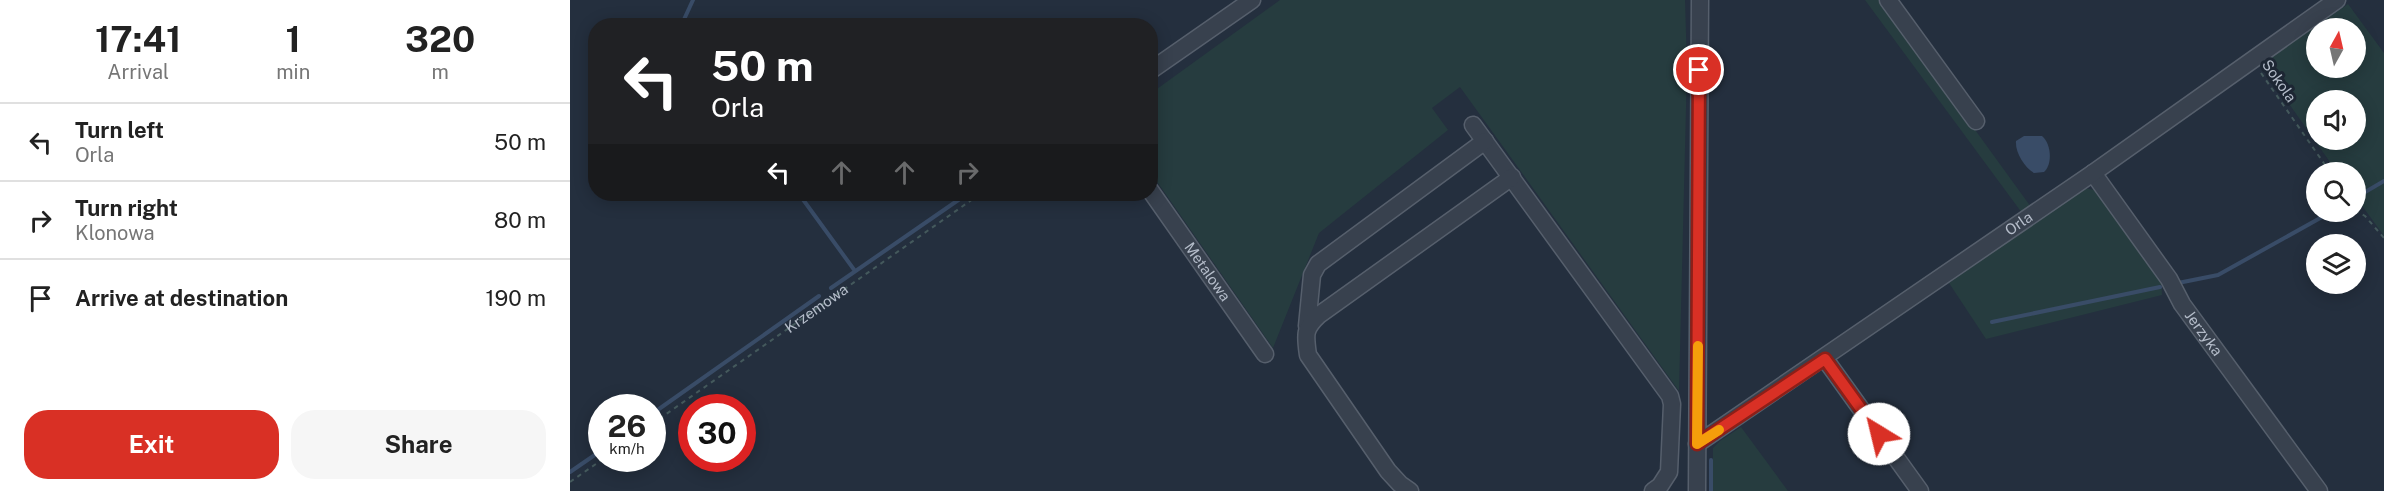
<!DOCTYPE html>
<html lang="en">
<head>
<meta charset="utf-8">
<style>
	body { margin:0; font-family:"Public Sans",sans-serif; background:#f6f6f6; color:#222; height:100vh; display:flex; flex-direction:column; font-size:22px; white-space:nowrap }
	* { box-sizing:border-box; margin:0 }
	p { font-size:20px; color:#767676 }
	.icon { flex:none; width:33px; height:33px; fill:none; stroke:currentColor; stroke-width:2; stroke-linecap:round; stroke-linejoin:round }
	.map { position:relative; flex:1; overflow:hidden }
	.sheet { display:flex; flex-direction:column; background:#fff; width:570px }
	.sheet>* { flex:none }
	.hud { position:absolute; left:18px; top:18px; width:570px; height:183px; border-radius:24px; box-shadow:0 3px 15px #0003; background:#202124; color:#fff; overflow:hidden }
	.needle { width:39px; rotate:8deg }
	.tools { position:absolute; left:1736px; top:18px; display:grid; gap:12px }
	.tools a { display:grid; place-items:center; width:60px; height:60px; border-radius:50%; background:#fff; box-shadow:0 3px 15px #0003; font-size:30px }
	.speed { position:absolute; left:18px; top:394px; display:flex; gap:12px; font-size:30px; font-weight:700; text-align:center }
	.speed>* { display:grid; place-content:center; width:78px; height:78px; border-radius:50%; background:#fff; box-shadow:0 3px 15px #0003; line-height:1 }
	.speed small { font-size:15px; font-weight:400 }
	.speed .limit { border:9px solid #d22; background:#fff; color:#111 }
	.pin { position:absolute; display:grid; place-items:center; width:51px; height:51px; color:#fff; margin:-26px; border:3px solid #fff; border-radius:50%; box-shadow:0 2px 6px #0007 }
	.me { position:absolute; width:66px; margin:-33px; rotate:324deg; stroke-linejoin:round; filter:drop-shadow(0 0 4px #0008) }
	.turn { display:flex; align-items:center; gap:21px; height:126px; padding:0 24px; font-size:27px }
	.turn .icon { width:78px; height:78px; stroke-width:2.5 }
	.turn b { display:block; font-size:42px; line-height:51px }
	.lanes { display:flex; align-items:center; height:57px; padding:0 24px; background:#0003; justify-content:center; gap:30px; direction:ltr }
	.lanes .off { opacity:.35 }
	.eta { display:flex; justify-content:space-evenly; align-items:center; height:102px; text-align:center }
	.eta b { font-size:36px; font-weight:700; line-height:42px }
	.primary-button { display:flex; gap:12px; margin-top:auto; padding:12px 24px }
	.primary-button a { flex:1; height:69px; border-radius:24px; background:#d93025; color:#fff; font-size:24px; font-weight:700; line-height:69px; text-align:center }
	.primary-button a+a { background:#f6f6f6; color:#222 }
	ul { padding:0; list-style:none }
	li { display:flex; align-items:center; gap:18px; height:78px; padding:0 24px; border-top:2px solid #e0e0e0 }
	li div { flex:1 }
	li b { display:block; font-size:22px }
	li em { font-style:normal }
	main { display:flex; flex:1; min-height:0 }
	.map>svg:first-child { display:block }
	.green { fill:#263c3f; fill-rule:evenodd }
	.water { fill:#394c67 }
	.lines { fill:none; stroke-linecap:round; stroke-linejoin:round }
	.stream { stroke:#394c67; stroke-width:4 }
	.minor-casing { stroke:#565f6c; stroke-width:19 }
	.path { stroke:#44595c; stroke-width:2; stroke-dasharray:4.5 4.5; stroke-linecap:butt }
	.minor { stroke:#38414e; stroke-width:16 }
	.route-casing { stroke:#8d1f18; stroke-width:15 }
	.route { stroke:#d93025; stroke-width:10 }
	.slow { stroke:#f59e0b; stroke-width:10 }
	.labels { text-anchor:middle; stroke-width:6; stroke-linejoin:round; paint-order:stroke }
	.street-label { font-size:15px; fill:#b4bcc9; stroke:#1d2633 }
</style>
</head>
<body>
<main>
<section class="sheet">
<div class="eta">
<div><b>17:41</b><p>Arrival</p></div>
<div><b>1</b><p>min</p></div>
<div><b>320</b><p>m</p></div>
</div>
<ul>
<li><svg class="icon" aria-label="left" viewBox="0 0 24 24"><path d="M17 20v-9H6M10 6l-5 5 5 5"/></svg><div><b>Turn left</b><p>Orla</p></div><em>50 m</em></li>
<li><svg class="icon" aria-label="right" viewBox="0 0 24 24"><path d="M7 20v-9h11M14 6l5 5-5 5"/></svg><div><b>Turn right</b><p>Klonowa</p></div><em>80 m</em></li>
<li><svg class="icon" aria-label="arrive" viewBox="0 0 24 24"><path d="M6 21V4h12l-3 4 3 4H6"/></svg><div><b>Arrive at destination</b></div><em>190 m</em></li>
</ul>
<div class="primary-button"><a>Exit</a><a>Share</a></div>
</section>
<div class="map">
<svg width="1814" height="491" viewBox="0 0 1814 491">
	<rect width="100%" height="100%" fill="#242f3e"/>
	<!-- green -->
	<path class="green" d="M710 0H1115L1117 67 1109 391 890 87 862 108 878 130 749 233 703 348 581 173 580 94Z
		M1295 0H1311L1461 207 1452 213Z
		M1778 4 1814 53V236L1785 196V172H1767L1691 64ZM1785 28V68H1746V28ZM1785 100V140H1746V100Z
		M1513 188 1525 190 1591 280 1592 295 1416 339 1379 283Z
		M1171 427 1218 491H1143V448L1150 441Z"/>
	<!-- water -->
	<path class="water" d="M1472 136C1481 143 1483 164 1474 172L1464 173C1454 167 1445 152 1446 141L1454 136Z"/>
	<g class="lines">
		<!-- stream -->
		<path class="stream" d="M111 26 123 0
			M229 194 285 271
			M1785 198 1814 181
			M1608 283 1648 275 1761 212
			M261 288 397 194
			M1422 322 1590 287
			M89 409 249 296
			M0 472 32 450
			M1141 491V460"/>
		<!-- minor casing -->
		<g class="minor-casing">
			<g id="minor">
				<path d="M1318 0 1406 121"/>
				<path d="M580 71 682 0"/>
				<path d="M903 125 1100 396 1102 404 1099 472 1090 486 1083 491"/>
				<path id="s2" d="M1523 173 1599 279 1612 304 1749 491"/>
				<path id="s3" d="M580 190 695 354"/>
				<path d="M737 326 742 275 748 264 915 141"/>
				<path d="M1255 359 1350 491"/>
				<path id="s4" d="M1127 444 1523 173 1767 0"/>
				<path d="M840 491 830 484 818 471 738 355C735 334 734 329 749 315L942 177"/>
				<path d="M1127 491 1130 0"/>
			</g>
		</g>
		<!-- path -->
		<g class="path">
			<path d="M1691 73 1760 172"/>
			<path d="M1785 210 1795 216 1814 238"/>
			<path id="s1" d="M82 424 410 194"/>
			<path d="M0 482 33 459"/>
		</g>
		<!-- minor -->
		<use href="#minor" class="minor"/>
	</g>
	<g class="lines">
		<!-- route casing -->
		<g class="route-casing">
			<path id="route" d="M1129 70 1127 444 1255 359 1309 434"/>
		</g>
		<!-- route -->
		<use href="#route" class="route"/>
		<!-- slow -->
		<path class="slow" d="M1128 346 1127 444 1149 430"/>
	</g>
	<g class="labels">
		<!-- street labels -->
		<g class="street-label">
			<text transform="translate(1709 81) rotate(55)" y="5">Sokola</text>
			<text dy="5" stroke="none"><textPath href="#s4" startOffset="390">Orla</textPath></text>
			<text dy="5" stroke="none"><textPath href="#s3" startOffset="100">Metalowa</textPath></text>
			<text dy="5" stroke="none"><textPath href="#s1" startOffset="201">Krzemowa</textPath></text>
			<text dy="5" stroke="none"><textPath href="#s2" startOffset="195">Jerzyka</textPath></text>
		</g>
	</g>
</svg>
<div class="tools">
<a><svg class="needle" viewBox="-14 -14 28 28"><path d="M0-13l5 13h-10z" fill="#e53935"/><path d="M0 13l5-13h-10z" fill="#767676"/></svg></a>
<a><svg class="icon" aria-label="sound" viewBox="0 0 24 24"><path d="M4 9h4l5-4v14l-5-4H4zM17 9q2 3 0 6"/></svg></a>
<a><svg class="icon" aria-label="search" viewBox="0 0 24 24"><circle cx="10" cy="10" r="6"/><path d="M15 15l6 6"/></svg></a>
<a><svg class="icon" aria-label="layers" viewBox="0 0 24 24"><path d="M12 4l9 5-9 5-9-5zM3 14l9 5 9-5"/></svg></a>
</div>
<div class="speed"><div>26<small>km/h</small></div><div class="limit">30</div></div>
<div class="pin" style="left:1129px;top:70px;background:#d93025"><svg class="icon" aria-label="arrive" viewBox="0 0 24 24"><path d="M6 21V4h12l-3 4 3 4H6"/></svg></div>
<svg class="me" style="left:1309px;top:434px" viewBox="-20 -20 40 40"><circle r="19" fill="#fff"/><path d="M0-13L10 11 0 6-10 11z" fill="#d93025"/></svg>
<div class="hud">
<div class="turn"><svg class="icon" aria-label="left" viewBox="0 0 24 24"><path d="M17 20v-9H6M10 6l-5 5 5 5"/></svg><div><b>50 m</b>Orla</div></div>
<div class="lanes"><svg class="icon" aria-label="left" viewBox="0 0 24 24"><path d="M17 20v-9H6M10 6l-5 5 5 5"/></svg><svg class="icon off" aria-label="ahead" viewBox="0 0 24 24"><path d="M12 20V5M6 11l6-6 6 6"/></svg><svg class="icon off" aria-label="ahead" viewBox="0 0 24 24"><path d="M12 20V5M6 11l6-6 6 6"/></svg><svg class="icon off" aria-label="right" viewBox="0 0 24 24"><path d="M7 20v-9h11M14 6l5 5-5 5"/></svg></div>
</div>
</div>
</main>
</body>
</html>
